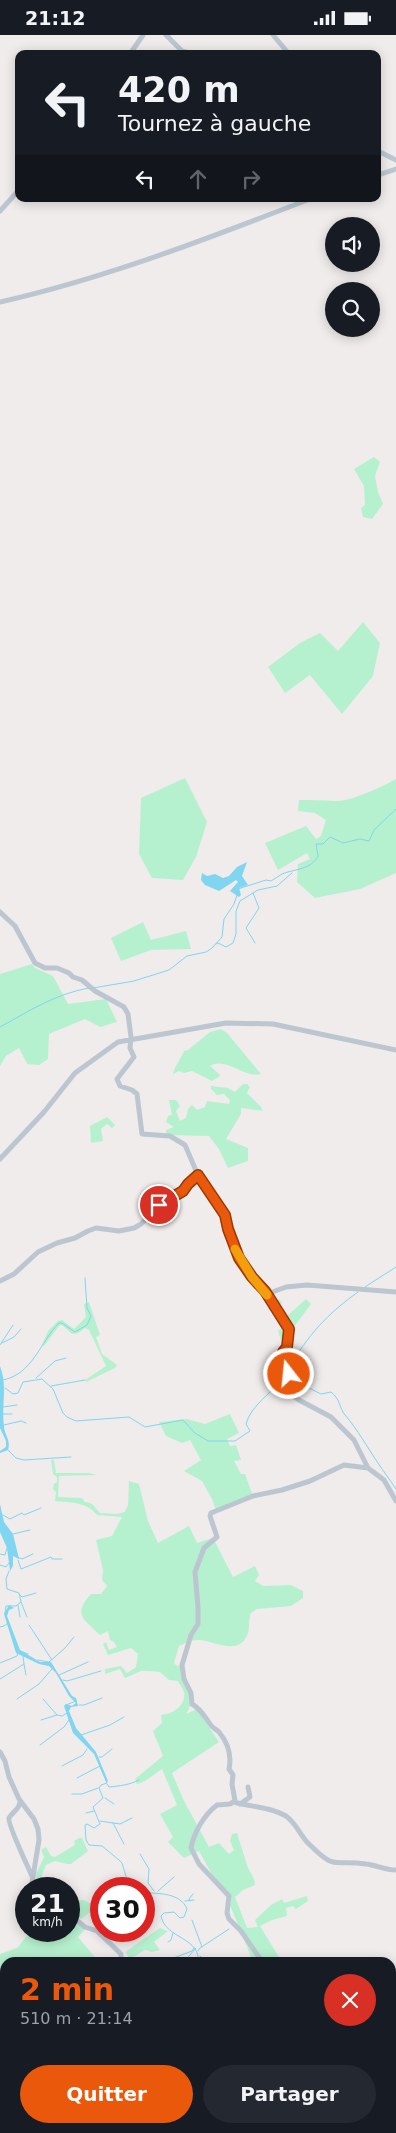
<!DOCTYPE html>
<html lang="fr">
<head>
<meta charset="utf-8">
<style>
	body { margin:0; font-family:"DejaVu Sans",sans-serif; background:#242831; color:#f1f3f6; height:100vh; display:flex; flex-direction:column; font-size:19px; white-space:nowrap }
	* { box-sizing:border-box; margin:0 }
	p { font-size:16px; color:#9ea1a6 }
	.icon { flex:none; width:28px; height:28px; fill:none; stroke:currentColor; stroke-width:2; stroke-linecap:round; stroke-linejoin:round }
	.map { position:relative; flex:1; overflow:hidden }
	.drawer { position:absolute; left:0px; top:1922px; width:396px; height:176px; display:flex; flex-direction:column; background:#171b24; border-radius:15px 15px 0 0; box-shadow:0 2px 12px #0003 }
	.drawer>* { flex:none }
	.hud { position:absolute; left:15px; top:15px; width:366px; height:152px; border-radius:10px; box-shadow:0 2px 12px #0003; background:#171b24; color:#f1f3f6; overflow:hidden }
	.fabs { position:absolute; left:325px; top:182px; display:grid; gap:10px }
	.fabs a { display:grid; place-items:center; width:55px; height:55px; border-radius:50%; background:#171b24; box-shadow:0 2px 12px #0003; font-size:25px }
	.speed { position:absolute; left:15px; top:1842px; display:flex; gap:10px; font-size:25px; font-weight:700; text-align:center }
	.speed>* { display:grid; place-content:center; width:65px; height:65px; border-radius:50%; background:#171b24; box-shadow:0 2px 12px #0003; line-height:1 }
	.speed small { font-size:12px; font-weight:400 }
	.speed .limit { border:8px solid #d22; background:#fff; color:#111 }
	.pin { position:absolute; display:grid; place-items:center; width:42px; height:42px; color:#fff; margin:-21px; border:2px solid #fff; border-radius:50%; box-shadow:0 1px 5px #0007 }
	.me { position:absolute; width:55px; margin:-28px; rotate:344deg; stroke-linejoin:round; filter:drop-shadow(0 0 4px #0008) }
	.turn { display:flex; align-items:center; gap:18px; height:105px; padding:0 20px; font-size:22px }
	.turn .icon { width:65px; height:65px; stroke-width:2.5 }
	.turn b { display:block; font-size:35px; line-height:42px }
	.lanes { display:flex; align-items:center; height:48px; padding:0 20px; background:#0003; justify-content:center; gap:25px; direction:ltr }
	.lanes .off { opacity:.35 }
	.round { display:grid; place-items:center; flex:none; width:52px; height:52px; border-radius:26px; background:#242831 }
	.head { display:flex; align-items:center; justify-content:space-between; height:85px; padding:0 20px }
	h1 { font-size:30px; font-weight:800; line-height:38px; color:#ea580c }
	.cta { display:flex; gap:10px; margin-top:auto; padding:10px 20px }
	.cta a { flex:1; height:58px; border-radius:30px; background:#ea580c; color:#fff; font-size:20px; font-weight:800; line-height:58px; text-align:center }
	.cta a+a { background:#242831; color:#f1f3f6 }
	.status { display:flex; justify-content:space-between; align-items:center; height:35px; padding:0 25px; background:#171b24; direction:ltr }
	.status svg { height:14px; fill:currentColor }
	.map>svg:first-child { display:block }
	.green { fill:#b6f1cf }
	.water { fill:#80d5f0 }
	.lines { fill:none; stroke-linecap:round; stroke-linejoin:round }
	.stream { stroke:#80d5f0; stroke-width:1 }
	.minor { stroke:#bbc6d0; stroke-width:5 }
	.route-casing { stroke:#983908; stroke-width:12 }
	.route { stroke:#ea580c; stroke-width:9 }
	.slow { stroke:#f59e0b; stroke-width:9 }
</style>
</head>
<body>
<div class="status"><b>21:12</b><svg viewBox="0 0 49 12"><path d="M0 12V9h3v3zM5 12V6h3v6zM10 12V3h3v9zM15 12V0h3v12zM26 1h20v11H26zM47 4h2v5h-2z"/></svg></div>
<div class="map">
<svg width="396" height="2098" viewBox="0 0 396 2098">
	<rect width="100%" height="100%" fill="#efeceb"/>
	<!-- green -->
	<path class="green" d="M374 422 380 427 375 441 378 457 383 469 372 484 363 482 361 473 365 470 364 451 354 434Z
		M363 587 380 608 373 641 342 679 310 640 285 658 268 632 300 608 320 598 338 616Z
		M185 743 207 787 196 822 183 845 152 843 139 819 141 763Z
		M396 744V838L360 854 315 863 297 847 298 829 310 824 307 818 278 835 265 808 306 791 316 804 321 801 326 785 315 778 298 776 299 765C311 765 322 765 334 766 351 767 381 752 396 744Z
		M143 887 151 905 186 896 191 914 151 915 121 926 111 903Z
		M32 929 35 933 53 941 68 969 106 964 117 987 100 992 85 984 49 999 48 1024 39 1030 27 1029 19 1013 6 1021 0 1031V939Z
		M221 994 227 998 261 1039C245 1044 226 1021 210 1031L219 1039 220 1041 212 1046 192 1036 184 1038 179 1036 173 1039C174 1032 181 1024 184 1016L188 1015 210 997Z
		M243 1049H247L250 1052 247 1058 261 1072 263 1076 241 1073V1079L226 1104 248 1113V1126L228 1133 219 1114 209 1101 166 1100V1095L174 1092 166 1087 168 1081 172 1080 169 1065H176L180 1071 176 1076 180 1086 186 1083 188 1074 192 1070 197 1075 205 1072 207 1066 229 1069 230 1065 224 1059 217 1060 211 1054V1051L228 1053 235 1057Z
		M107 1082 115 1090 112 1093 107 1089 101 1094 103 1106 91 1108 90 1091Z
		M279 1264 282 1268 279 1271 282 1278 287 1281 306 1264 311 1269 285 1304 281 1305 278 1296 284 1291 273 1278 272 1270Z
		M89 1267 100 1300 96 1302 102 1319 117 1330 115 1333 86 1347 85 1345 106 1331 89 1295 85 1293 78 1298 72 1299 62 1290 59 1291 44 1311 42 1310 48 1296 58 1286 62 1285 74 1294 86 1282 84 1269Z
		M230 1379 239 1398 227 1404 230 1411 236 1410 241 1425 234 1426 241 1439H245L253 1461 216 1475 212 1464 202 1446 184 1436 201 1425 190 1405 182 1408 166 1401 159 1387 187 1384 205 1389Z
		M51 1425H54L56 1438H89L97 1440 59 1441 58 1462 82 1463 85 1467C94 1468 94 1472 100 1478L117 1479 125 1477 128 1470 129 1446 139 1449 148 1486 158 1508 189 1491 197 1508 213 1503 233 1542 255 1531 259 1540 255 1546 263 1551 291 1550 303 1556V1563L291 1571 257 1574 251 1578C248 1585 250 1592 248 1598 239 1623 214 1605 198 1605 191 1605 186 1608 179 1611L174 1628 177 1631 182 1630 193 1666 186 1679 197 1674 219 1707 172 1738 184 1766 209 1812 219 1808 229 1819 234 1815 230 1806 232 1799 237 1798 248 1833 254 1844 255 1850 243 1855 235 1862 247 1893 258 1892 255 1885 271 1870 282 1864 284 1868 307 1861 308 1866 296 1874 293 1871 286 1873 287 1881 272 1885 260 1891 282 1927H253L230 1870 231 1866 215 1845 199 1816 184 1823 168 1807 173 1802 160 1779 177 1770 162 1734 145 1746 137 1749 135 1744 163 1721 153 1696 162 1688 161 1680C172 1680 187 1670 184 1657 183 1654 180 1650 178 1646L169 1645 160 1637 149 1636H141L125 1643 120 1634 105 1639V1634L121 1631 127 1638 136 1632 138 1619 131 1613 108 1620 103 1609 106 1607 109 1615 117 1612 114 1607 110 1605 108 1596 100 1600C86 1585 71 1581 91 1559H101L107 1551 102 1545 103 1535 96 1505 112 1501 122 1482 97 1480C86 1466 70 1468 55 1466L56 1457 53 1454 54 1449 57 1447V1442L53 1439Z
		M79 1803H82L88 1816 71 1829H67L55 1826 46 1830 41 1842 45 1854H38L36 1839 44 1822 41 1815 46 1812 51 1821 55 1822 75 1810 74 1806Z
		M84 1865 92 1870 94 1874 83 1883 75 1885 86 1893 78 1902 99 1927 5 1928V2094L0 2098V1919L17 1913 31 1896H69V1867Z
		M160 1893 168 1896 154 1907 160 1915 152 1917 145 1915 130 1924 125 1917Z"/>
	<!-- water -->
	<path class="water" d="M247 827 242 841 248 850 239 853 241 860 239 862 230 856 238 847 236 845 219 856 205 850 201 845 202 838 207 841 215 839 223 843 229 841 237 832Z
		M0 1331C8 1352 1 1370 4 1392 5 1401 11 1405 8 1415L0 1418V1416L6 1412V1406L0 1393Z
		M0 1469 4 1487 13 1499 19 1524 13 1521V1531L10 1536 7 1513 0 1497Z
		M9 1570 14 1573 9 1575 7 1581 20 1615 40 1627H51L72 1661 76 1663 78 1671 71 1672 69 1676 76 1693 96 1717 108 1746 106 1747 94 1719 73 1698 64 1671 66 1669 72 1671 76 1668 69 1661 56 1638 49 1631 39 1629 16 1618 4 1579Z"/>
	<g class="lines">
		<!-- stream -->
		<path class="stream" d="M238 854 266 845 271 846C275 844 278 841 282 839 294 834 311 835 318 821L316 809H323L330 802 343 808 360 804 369 806 374 795 396 774
			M253 858 259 873 246 893 255 908
			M216 909 218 908 226 912 233 908 236 899V876L240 866 258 855 277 851 292 838
			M93 953 134 946 169 935 187 921 206 917 212 913 222 902 224 884 234 869 237 860
			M0 992C29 976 55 959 89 953
			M365 1252 396 1232
			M2 1308 14 1302 21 1294
			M0 1310 13 1290
			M289 1333C307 1301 328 1278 358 1257
			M36 1343 55 1326 66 1323
			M289 1343 321 1359 331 1357C341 1365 339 1373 345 1380 358 1395 367 1412 378 1428 384 1437 390 1445 396 1454
			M3 1345C33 1339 40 1307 59 1288H62L75 1297 87 1290 91 1281 87 1273 85 1243
			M51 1351 85 1345
			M5 1353 13 1359 18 1358 23 1347 42 1344 53 1354 63 1378 67 1382 76 1386 129 1382 145 1392 183 1385 195 1398 208 1406H235L250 1396 246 1389C251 1370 272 1358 283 1343
			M3 1372 17 1370
			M3 1379H12
			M4 1390 21 1386 26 1388
			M8 1415 16 1423 24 1425 71 1422
			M3 1480 10 1484 22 1478 24 1480 41 1473
			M13 1499 30 1495
			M0 1519 5 1520 7 1513
			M17 1522 22 1524 33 1519
			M18 1525 21 1534 51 1522 52 1524H62
			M0 1530 6 1532 9 1528
			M20 1560 22 1562 36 1558
			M21 1567 27 1582
			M18 1570 20 1582
			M5 1578 6 1571H16L21 1567 19 1558 7 1554 6 1544 9 1536
			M29 1590 52 1625
			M0 1592 4 1591 8 1588
			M20 1616 28 1619
			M38 1625 49 1627
			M49 1627 65 1613 74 1602
			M0 1628 17 1621 18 1618
			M24 1629 26 1640
			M59 1640 88 1627
			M0 1644 24 1629 23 1621
			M63 1645 67 1646 101 1636
			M17 1664 39 1649 52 1634
			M43 1664 57 1680 62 1681 67 1678
			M66 1670 76 1666
			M79 1670H84L102 1663
			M41 1685 57 1680
			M81 1700 110 1690 124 1682
			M40 1710 64 1692 69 1685
			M99 1722H102L112 1714
			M62 1731 83 1720 87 1714
			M77 1743 100 1731
			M106 1744 107 1748 101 1750 99 1753 103 1763 93 1772 100 1789 94 1793 87 1789 85 1790 86 1805 89 1810 102 1811 119 1825 122 1828 128 1848 133 1854
			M107 1749 109 1752C120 1751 129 1750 139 1745
			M72 1759H82L98 1753
			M105 1763 114 1769
			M86 1778 94 1776
			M100 1786 120 1789 132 1783
			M113 1788 124 1809
			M140 1819 149 1834 148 1848 154 1856
			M158 1856 174 1842
			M144 1858C158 1858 181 1858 187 1874L184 1882 180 1883 174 1877 164 1878 161 1881C165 1904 202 1902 198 1928
			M185 1866 194 1865
			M190 1866 189 1864 193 1859
			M144 1879 150 1858
			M192 1885 202 1912
			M168 1907 171 1905 173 1898
			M198 1916 200 1913 229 1894
			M200 1921 206 1926 210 1924
			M171 1924 192 1916 194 1913
			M183 1928 196 1913
			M214 1928 217 1926
			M379 2098 381 2094"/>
		<!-- minor -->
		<path class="minor" d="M166 0 182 16 192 19
			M273 0 289 19
			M130 19 143 0
			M378 116 396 125
			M378 140 396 134
			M0 176 19 155
			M0 267C106 243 209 203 310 164
			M0 877 15 891 35 928 45 933H57L69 938 73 942 82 945 95 956 124 972 128 979 131 1002 130 1013 134 1022 117 1044 120 1051 132 1055 137 1059 142 1099 170 1101 185 1110 197 1138 225 1180 228 1194 239 1223 252 1243 265 1256 289 1294 287 1311 283 1317 284 1331 289 1337 282 1350 285 1354 299 1365 331 1382 354 1405 368 1433 384 1445 396 1466
			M0 1124 44 1077 75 1038 118 1007 226 988 273 989 396 1015
			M0 1246 14 1239 38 1217 57 1208 75 1203 88 1196 96 1193 119 1196 134 1193 141 1189 159 1170 183 1156 187 1149 198 1140
			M267 1259 286 1252 307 1250 396 1257
			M0 1717 5 1726 9 1742 19 1764 34 1784 38 1794 39 1805 31 1854
			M20 1767C19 1775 13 1776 9 1783 7 1788 28 1832 32 1841
			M234 1767C251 1772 271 1772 286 1781 296 1788 300 1800 308 1808 337 1837 331 1824 366 1829 376 1830 385 1835 396 1835
			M240 1769 250 1762 248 1752
			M69 1879 85 1892 97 1896 121 1919V1923L116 1928
			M263 1928 241 1896 229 1884 227 1878 229 1861 199 1829 191 1813C194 1797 204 1780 217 1770L230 1769 235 1766 232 1749 233 1740 229 1734C232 1720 228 1708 219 1697 216 1694 212 1693 210 1689 204 1681 201 1674 192 1669L191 1658 184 1644 182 1630 191 1600 198 1589V1572L195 1537 204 1513 217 1502 210 1481 211 1478 253 1461 282 1455 310 1446 344 1430 368 1433
			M391 2007 396 2009
			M201 2094 203 2098
			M58 2098 59 2094"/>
	</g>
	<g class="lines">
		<!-- route casing -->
		<g class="route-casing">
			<path id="route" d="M159 1170 183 1156 188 1149 198 1140 225 1180 228 1194 239 1223 252 1242 265 1256 289 1294 287 1312 283 1317 284 1331 288 1334 289 1339"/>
		</g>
		<!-- route -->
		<use href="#route" class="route"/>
		<!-- slow -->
		<path class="slow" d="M235 1214 252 1242 267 1260"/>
	</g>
</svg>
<div class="fabs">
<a><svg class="icon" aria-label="sound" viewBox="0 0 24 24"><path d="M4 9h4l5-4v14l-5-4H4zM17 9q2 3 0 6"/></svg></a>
<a><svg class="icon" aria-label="search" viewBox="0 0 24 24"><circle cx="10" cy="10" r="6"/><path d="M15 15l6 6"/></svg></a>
</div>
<div class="speed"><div>21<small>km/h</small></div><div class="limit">30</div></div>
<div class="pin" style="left:159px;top:1170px;background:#d93025"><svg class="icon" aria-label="arrive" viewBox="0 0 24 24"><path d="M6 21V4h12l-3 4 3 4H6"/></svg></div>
<svg class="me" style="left:289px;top:1339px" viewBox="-20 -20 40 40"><circle r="17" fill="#ea580c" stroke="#fff" stroke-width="3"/><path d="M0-11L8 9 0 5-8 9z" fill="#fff"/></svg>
<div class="hud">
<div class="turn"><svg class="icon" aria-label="left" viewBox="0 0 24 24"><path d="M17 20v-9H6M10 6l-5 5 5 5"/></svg><div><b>420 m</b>Tournez à gauche</div></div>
<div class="lanes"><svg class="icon" aria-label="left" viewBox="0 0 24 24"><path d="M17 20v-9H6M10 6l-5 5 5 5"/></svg><svg class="icon off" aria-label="ahead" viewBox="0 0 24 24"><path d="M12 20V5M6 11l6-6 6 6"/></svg><svg class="icon off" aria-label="right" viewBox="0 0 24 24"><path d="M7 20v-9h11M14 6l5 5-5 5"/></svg></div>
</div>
<section class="drawer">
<div class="head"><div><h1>2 min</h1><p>510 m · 21:14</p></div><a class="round" style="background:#d93025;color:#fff"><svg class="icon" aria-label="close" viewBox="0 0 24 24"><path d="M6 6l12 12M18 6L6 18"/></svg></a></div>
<div class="cta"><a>Quitter</a><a>Partager</a></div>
</section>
</div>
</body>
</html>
